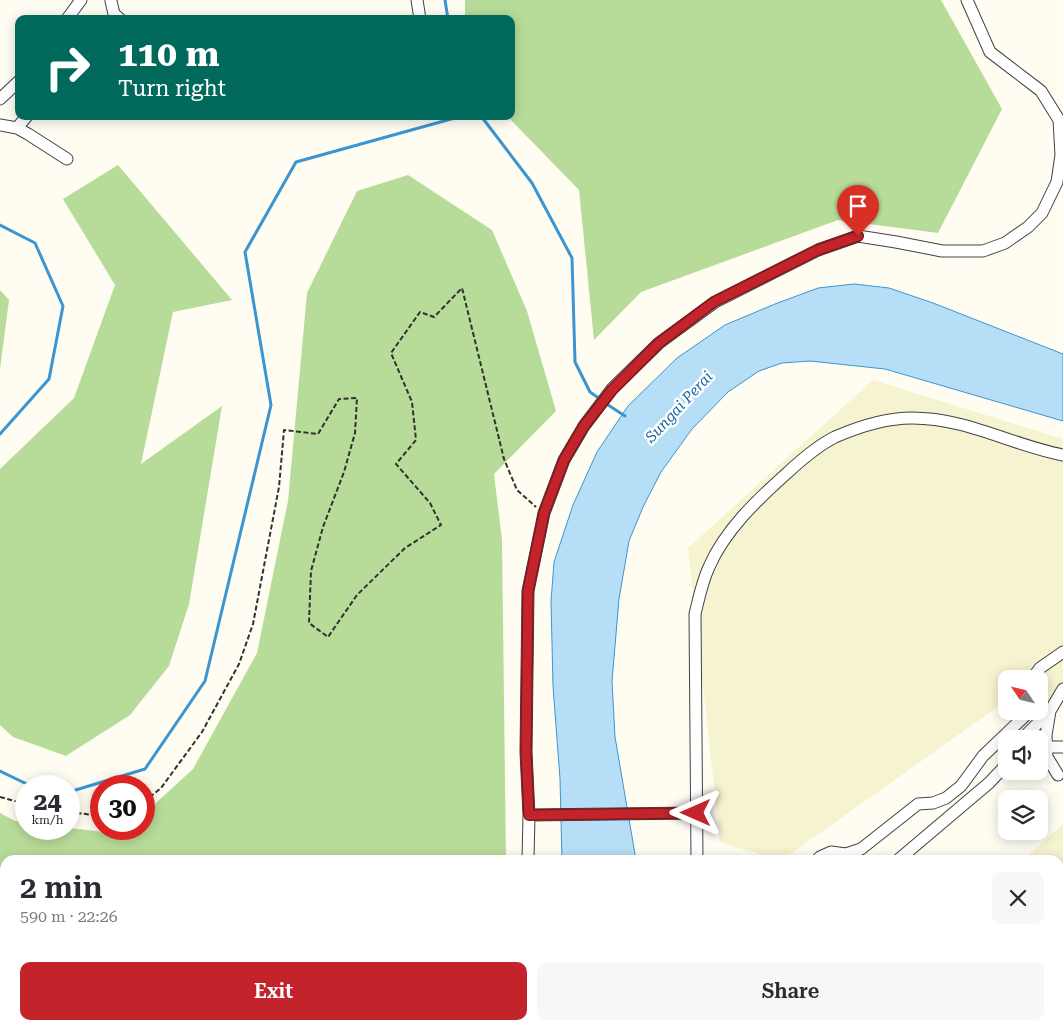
<!DOCTYPE html>
<html lang="en">
<head>
<meta charset="utf-8">
<style>
	body { margin:0; font-family:"Roboto Serif",serif; background:#f7f7f7; color:#2b2b33; height:100vh; display:flex; flex-direction:column; font-size:19px; white-space:nowrap }
	* { box-sizing:border-box; margin:0 }
	p { font-size:16px; color:#7c7c81 }
	.icon { flex:none; width:28px; height:28px; fill:none; stroke:currentColor; stroke-width:2; stroke-linecap:round; stroke-linejoin:round }
	.map { position:relative; flex:1; overflow:hidden }
	.side { position:absolute; left:0px; top:855px; width:1064px; height:175px; display:flex; flex-direction:column; background:#fff; border-radius:15px 15px 0 0; box-shadow:0 2px 12px #0003 }
	.side>* { flex:none }
	.guide { position:absolute; left:15px; top:15px; width:500px; height:105px; border-radius:10px; box-shadow:0 2px 12px #0003; background:#00695c; color:#fff; overflow:hidden }
	.needle { width:32px; rotate:305deg }
	.buttons { position:absolute; left:998px; top:670px; display:grid; gap:10px }
	.buttons a { display:grid; place-items:center; width:50px; height:50px; border-radius:10px; background:#fff; box-shadow:0 2px 12px #0003; font-size:25px }
	.speed { position:absolute; left:15px; top:775px; display:flex; gap:10px; font-size:25px; font-weight:700; text-align:center }
	.speed>* { display:grid; place-content:center; width:65px; height:65px; border-radius:50%; background:#fff; box-shadow:0 2px 12px #0003; line-height:1 }
	.speed small { font-size:12px; font-weight:400 }
	.speed .limit { border:8px solid #d22; background:#fff; color:#111 }
	.pin { position:absolute; display:grid; place-items:center; width:42px; height:42px; color:#fff; margin:-51px -21px; border-radius:50% 50% 50% 0; rotate:-45deg; box-shadow:0 0 5px #0007 }
	.pin .icon { rotate:45deg }
	.me { position:absolute; width:55px; margin:-28px; rotate:270deg; stroke-linejoin:round; filter:drop-shadow(0 0 4px #0008) }
	.turn { display:flex; align-items:center; gap:18px; height:105px; padding:0 20px; font-size:22px }
	.turn .icon { width:65px; height:65px; stroke-width:2.5 }
	.turn b { display:block; font-size:35px; line-height:42px }
	.round { display:grid; place-items:center; flex:none; width:52px; height:52px; border-radius:10px; background:#f7f7f7 }
	.headline { display:flex; align-items:center; justify-content:space-between; height:85px; padding:0 20px }
	h1 { font-size:30px; font-weight:600; line-height:38px }
	.cta { display:flex; gap:10px; margin-top:auto; padding:10px 20px }
	.cta a { flex:1; height:58px; border-radius:10px; background:#c3242c; color:#fff; font-size:20px; font-weight:600; line-height:58px; text-align:center }
	.cta a+a { background:#f7f7f7; color:#2b2b33 }
	.map>svg:first-child { display:block }
	.farmland { fill:#f6f3d1 }
	.forest { fill:#b7dc99 }
	.water { fill:#b6dff7; stroke:#3b95d0 }
	.lines { fill:none; stroke-linecap:round; stroke-linejoin:round }
	.stream { stroke:#3b95d0; stroke-width:3 }
	.minor-casing { stroke:#424242; stroke-width:13 }
	.path { stroke:#313131; stroke-width:2; stroke-dasharray:5 2.5; stroke-linecap:butt }
	.minor { stroke:#fff; stroke-width:11 }
	.route-casing { stroke:#7f171d; stroke-width:12 }
	.route { stroke:#c3242c; stroke-width:9 }
	.labels { text-anchor:middle; stroke-width:5; stroke-linejoin:round; paint-order:stroke }
	.water-label { font-size:15px; font-style:italic; fill:#1566a4; stroke:#fff }
</style>
</head>
<body>
<div class="map">
<svg width="1063" height="1030" viewBox="0 0 1063 1030">
	<rect width="100%" height="100%" fill="#fffcf2"/>
	<!-- farmland -->
	<path class="farmland" d="M873 380 1063 439V702L1039 699V679H1006V701L782 860H779L720 842 688 548Z
		M1063 824V962L1059 963V860H1023Z
		M943 1025H969L967 1030H944Z"/>
	<!-- forest -->
	<path class="forest" d="M465 0H941L1002 109 938 233 838 220 641 292 594 340 579 190 507 116H511V19H465Z
		M118 165 232 300 173 312 141 464 222 406 189 604 169 666 130 715 66 756 13 737 0 725V469L74 398 115 285 63 199Z
		M408 175 492 230 527 311 556 411 494 474 502 540 506 860H5V1025H508V1030H0V813L15 821 26 822V829L69 828 122 834 128 829H144V814L193 769 257 653 288 501 307 293 357 191Z
		M0 290 9 300 0 369Z
		M776 1025H943L944 1030H774Z"/>
	<!-- water -->
	<path class="water" d="M854 284 889 288 933 303 1063 354V421L885 369 810 361 782 363 759 371 728 392 692 429 661 472 643 507 629 541 619 599 612 681 615 737 636 860H562L560 779 553 686 551 601 554 562 573 505 597 452 628 406 677 358 725 325 775 304 818 288Z
		M559 1025H654V1030H559Z"/>
	<g class="lines">
		<!-- stream -->
		<path class="stream" d="M445 0 448 19
			M481 116 532 183 572 258 575 362 590 392 600 399
			M0 225 35 243 63 306 49 379 0 434
			M605 403 625 416
			M0 771 31 786
			M69 792 145 769 205 681 271 405 245 252 296 162 462 116
			M1059 1002 1063 999
			M1022 1030 1028 1025"/>
		<!-- minor casing -->
		<g class="minor-casing">
			<path id="minor" d="M417 0 420 19
				M111 1 114 14 120 19
				M67 19 81 0
				M0 99 19 81
				M0 125 17 128 28 134 67 159
				M17 128 27 116
				M1032 679 1040 668 1063 652
				M1050 711 1046 735 1047 757 1058 775
				M1022 739 1050 711 1063 689
				M1046 747H1063
				M529 815 696 813
				M528 860 529 815 526 752 528 591 544 513 564 460 584 426 612 389 659 343 715 302 818 250 858 236 896 242 942 251H983L1005 243 1028 227 1042 213 1057 182 1061 155 1059 120 1041 91 990 52 967 0
				M697 860 695 614C699 598 702 582 709 567 725 530 757 500 786 474 801 460 817 446 835 437 858 427 886 418 912 418 967 418 1011 445 1063 455
				M817 860 820 857 831 852 846 854 861 849 918 804 933 803 946 798 961 786 983 756 1030 711
				M898 860 989 783 1006 765
				M530 1025V1030"/>
		</g>
		<!-- path -->
		<path class="path" d="M0 797 26 804
			M144 802 161 788 202 732 239 664 253 624 279 487 284 430 318 434 339 399 357 398 355 433 344 472 323 527 311 571 309 623 328 637 357 595 405 548 441 525 430 503 396 464 416 440 412 402 391 353 420 312 434 317 462 288 504 459 517 490 536 507
			M69 812 101 816
			M698 1025V1030"/>
		<!-- minor -->
		<use href="#minor" class="minor"/>
	</g>
	<g class="lines">
		<!-- route casing -->
		<g class="route-casing">
			<path id="route" d="M696 813 529 815 526 752 528 591 544 513 564 460 584 426 612 390 659 343 714 302 818 250 858 236"/>
		</g>
		<!-- route -->
		<use href="#route" class="route"/>
	</g>
	<g class="labels">
		<!-- water labels -->
		<g class="water-label">
			<text transform="translate(679 407) rotate(-47)" y="5">Sungai Perai</text>
		</g>
	</g>
</svg>
<div class="buttons">
<a><svg class="needle" viewBox="-14 -14 28 28"><path d="M0-13l5 13h-10z" fill="#e53935"/><path d="M0 13l5-13h-10z" fill="#7c7c81"/></svg></a>
<a><svg class="icon" aria-label="sound" viewBox="0 0 24 24"><path d="M4 9h4l5-4v14l-5-4H4zM17 9q2 3 0 6"/></svg></a>
<a><svg class="icon" aria-label="layers" viewBox="0 0 24 24"><path d="M12 4l9 5-9 5-9-5zM3 14l9 5 9-5"/></svg></a>
</div>
<div class="speed"><div>24<small>km/h</small></div><div class="limit">30</div></div>
<div class="pin" style="left:858px;top:236px;background:#d93025"><svg class="icon" aria-label="arrive" viewBox="0 0 24 24"><path d="M6 21V4h12l-3 4 3 4H6"/></svg></div>
<svg class="me" style="left:696px;top:813px" viewBox="-20 -20 40 40"><path d="M0-17L14 15 0 8-14 15z" fill="#c3242c" stroke="#fff" stroke-width="4"/></svg>
<div class="guide">
<div class="turn"><svg class="icon" aria-label="right" viewBox="0 0 24 24"><path d="M7 20v-9h11M14 6l5 5-5 5"/></svg><div><b>110 m</b>Turn right</div></div>
</div>
<section class="side">
<div class="headline"><div><h1>2 min</h1><p>590 m · 22:26</p></div><a class="round"><svg class="icon" aria-label="close" viewBox="0 0 24 24"><path d="M6 6l12 12M18 6L6 18"/></svg></a></div>
<div class="cta"><a>Exit</a><a>Share</a></div>
</section>
</div>
</body>
</html>
